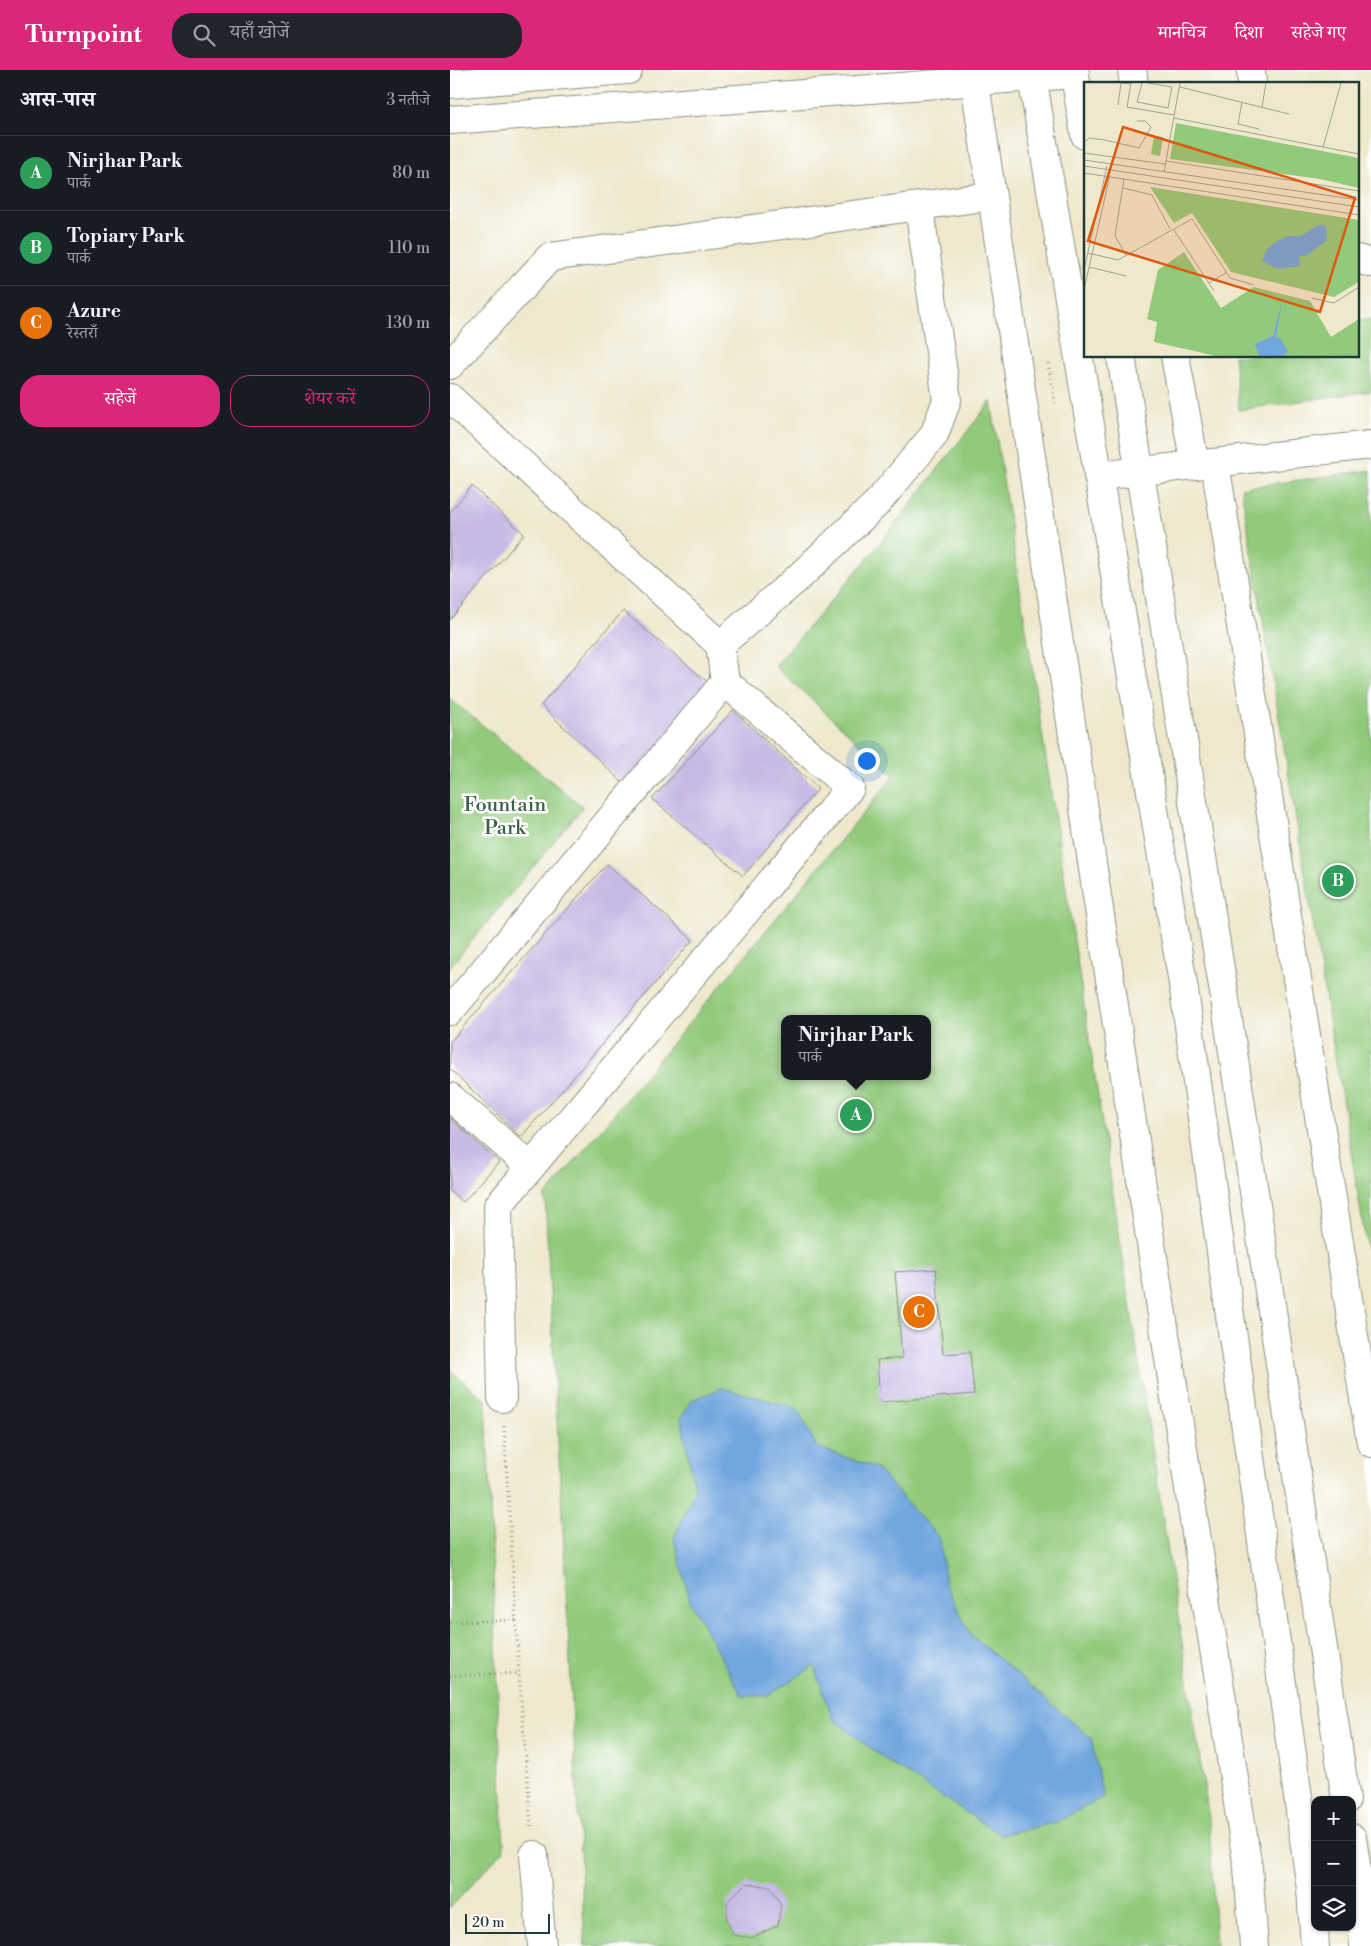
<!DOCTYPE html>
<html lang="hi">
<head>
<meta charset="utf-8">
<style>
	:root { --surface:#171b24; --page:#20242c; --text:#f1f3f6; --muted:#9ea1a6; --line:#363941; --accent:#db2777 }
	body { margin:0; font-family:"Libre Bodoni","Noto Serif Devanagari",serif; background:var(--page); color:var(--text) }
	.controls { position:absolute; right:15px; bottom:15px; display:grid; overflow:hidden; border-radius:10px; box-shadow:0 1px 4px #0004 }
	.controls button { width:45px; height:45px; display:grid; place-items:center; padding:0; border:0; border-bottom:1px solid var(--line); background:var(--surface); color:var(--text); font:25px sans-serif }
	.scale { position:absolute; left:15px; bottom:12px; width:85px; box-sizing:border-box; padding-left:5px; border:2px solid #1f3d34; border-top:0; font-size:14px; line-height:18px; white-space:nowrap; color:#1f3d34; -webkit-text-stroke:4px #fff; paint-order:stroke }
	.you { position:absolute; left:416px; top:690px; width:18px; height:18px; margin:-12px; border:4px solid #fff; border-radius:50%; background:#1a73e8; box-shadow:0 0 0 8px #1a73e833 }
	.badge { display:grid; place-items:center; width:32px; height:32px; border-radius:50%; background:var(--accent); color:#fff; font-size:16px; font-weight:700 }
	.pin { position:absolute; translate:-50% -50%; border:2px solid #fff; box-shadow:0 1px 5px #0006 }
	.popup { position:absolute; left:331px; top:945px; width:150px; height:65px; box-sizing:border-box; display:grid; place-content:center; border-radius:10px; background:var(--surface); filter:drop-shadow(0 1px 4px #0005); font-size:16px; white-space:nowrap; color:var(--muted) }
	.popup b { font-size:19px; color:var(--text) }
	.popup::after { content:''; position:absolute; left:50%; top:100%; margin-left:-10px; border:10px solid transparent; border-top-color:var(--surface) }
	.list { margin:0; padding:0; list-style:none }
	h2 { display:flex; justify-content:space-between; align-items:center; height:65px; margin:0; padding:0 20px; font-size:21px }
	h2 small { font-size:16px; font-weight:400; color:var(--muted) }
	.list li { display:grid; grid-template-columns:32px 1fr auto; gap:15px; align-items:center; box-sizing:border-box; height:75px; padding:0 20px; border-top:1px solid var(--line) }
	.list b { display:block; font-size:19px; white-space:nowrap }
	.list p { margin:0; font-size:16px; white-space:nowrap; color:var(--muted) }
	.list em { font-size:16px; font-style:normal; color:var(--muted) }
	.actions { display:flex; gap:10px; padding:15px 20px }
	.actions a { flex:1; padding:11px 0; border:1px solid var(--accent); border-radius:20px; text-align:center; font-size:18px; color:var(--accent) }
	.actions .main { background:var(--accent); color:#fff }
	.icon { flex:none; width:28px; height:28px; fill:none; stroke:currentColor; stroke-width:2; stroke-linecap:round; stroke-linejoin:round }
	.map { position:relative; flex:none; width:921px; height:1876px; overflow:hidden }
	header { display:flex; align-items:center; gap:30px; box-sizing:border-box; height:70px; padding:0 25px; background:var(--accent); color:#fff }
	header strong { font-size:24px }
	nav { display:flex; gap:28px; margin-inline-start:auto; font-size:18px }
	.search { width:350px; height:45px; background:var(--page); display:flex; align-items:center; gap:12px; box-sizing:border-box; padding:0 18px; border-radius:20px; color:var(--muted); font-size:19px }
	main { display:flex }
	aside { flex:1; background:var(--surface) }
	.map>svg:first-child { display:block }
	.green { fill:#92ca7c; stroke:#588458; fill-rule:evenodd }
	.water { fill:#71a6de; stroke:#487289 }
	.building { fill:#c7bae4 }
	.lines { fill:none; stroke-linecap:round; stroke-linejoin:round }
	.minor-casing { stroke:#879280; stroke-width:30 }
	.path { stroke:#879280; stroke-width:3; stroke-dasharray:1 4; stroke-linecap:butt }
	.minor { stroke:#fff; stroke-width:28 }
	.labels { text-anchor:middle; stroke-width:5; stroke-linejoin:round; paint-order:stroke }
	.park-label { font-size:20px; fill:#3c6046; stroke:#fff }
	.inset-road { fill:none; stroke:#9ca490; stroke-width:1 }
	.view { fill:#de580e; fill-opacity:0.15; stroke:#de580e; stroke-width:2.5 }
	.inset-edge { fill:none; stroke:#1f3d34; stroke-width:2.5 }
</style>
</head>
<body>
<header>
<strong>Turnpoint</strong>
<div class="search"><svg class="icon" aria-label="search" viewBox="0 0 24 24"><circle cx="10" cy="10" r="6"/><path d="M15 15l6 6"/></svg>यहाँ खोजें</div>
<nav><a>मानचित्र</a><a>दिशा</a><a>सहेजे गए</a></nav>
</header>
<main>
<aside>
<h2>आस-पास<small>3 नतीजे</small></h2>
<ul class="list">
<li><span class="badge" style="background:#2e9e5b">A</span><div><b>Nirjhar Park</b><p>पार्क</p></div><em>80 m</em></li>
<li><span class="badge" style="background:#2e9e5b">B</span><div><b>Topiary Park</b><p>पार्क</p></div><em>110 m</em></li>
<li><span class="badge" style="background:#e8710a">C</span><div><b>Azure</b><p>रेस्तराँ</p></div><em>130 m</em></li>
</ul>
<div class="actions"><a class="main">सहेजें</a><a>शेयर करें</a></div>
</aside>
<div class="map">
<svg width="921" height="1876" viewBox="0 0 921 1876">
	<rect width="100%" height="100%" fill="#fff"/>
	<filter id="ink" filterUnits="userSpaceOnUse"><feTurbulence type="fractalNoise" baseFrequency=".02" numOctaves="2"/><feDisplacementMap in="SourceGraphic" scale="10" xChannelSelector="R" yChannelSelector="G"/><feConvolveMatrix kernelMatrix="1 2 1 2 8 2 1 2 1" color-interpolation-filters="sRGB"/></filter>
	<filter id="wash" filterUnits="userSpaceOnUse"><feTurbulence type="fractalNoise" baseFrequency=".0096" numOctaves="4" result="noise"/><feDisplacementMap in="SourceGraphic" scale="20" xChannelSelector="R" yChannelSelector="G"/><feGaussianBlur stdDeviation="1.12" result="paint"/><feColorMatrix in="noise" values="0 0 0 0 0 0 0 0 0 0 0 0 0 0 0 0 0 1.4 0 .05"/><feComposite in="paint" operator="in"/></filter>
	<g filter="url(#wash)">
		<rect width="100%" height="100%" fill="#efe8cd"/>
		<g class="green">
			<path d="M 921,249 L 921,321 L 789,340 L 784,286 L 907,286 L 907,251 Z"/>
			<path d="M 541,331 L 759,1748 L 766,1876 L 135,1876 L 95,1127 L 444,706 L 325,596 L 424,481 ZM 335,949 L 477,949 L 477,1006 L 335,1006 Z"/>
			<path d="M 921,400 L 921,1203 L 791,418 Z"/>
			<path d="M 0,629 L 133,737 L 0,897 Z"/>
			<path d="M 0,1300 L 36,1330 L 54,1780 L 0,1838 Z"/>
		</g>
		<path class="water" d="M 272,1318 L 347,1338 L 367,1377 L 426,1398 L 490,1469 L 495,1514 L 521,1565 L 641,1668 L 653,1727 L 607,1752 L 551,1765 L 436,1690 L 383,1649 L 364,1596 L 317,1626 L 292,1626 L 240,1531 L 224,1469 L 245,1419 L 231,1348 L 242,1330 Z"/>
		<g id="blocks">
			<g class="building">
				<path d="M 22,416 L 74,464 L 0,550 L 0,442 Z"/>
				<path d="M 173,541 L 260,614 L 175,715 L 91,635 Z"/>
				<path d="M 283,640 L 368,719 L 293,806 L 202,729 Z"/>
				<path d="M 157,794 L 243,870 L 71,1067 L 0,999 L 0,972 Z"/>
				<path d="M 0,1048 L 49,1092 L 13,1132 L 0,1121 Z"/>
				<path d="M 486,1199 L 493,1284 L 520,1282 L 524,1324 L 430,1332 L 427,1290 L 452,1288 L 445,1202 Z"/>
				<path d="M 296,1813 L 321,1817 L 331,1835 L 328,1855 L 302,1868 L 283,1865 L 277,1849 L 277,1832 Z"/>
			</g>
		</g>
	</g>
	<g filter="url(#ink)">
		<use href="#blocks" fill-opacity="0" stroke="#879280" stroke-width="1"/>
		<g class="lines">
			<defs>
				<g id="minor">
					<path d="M 523,0 L 649,839 L 798,1798 L 804,1876"/>
					<path d="M 581,0 L 734,920 L 861,1819 L 865,1876"/>
					<path d="M 624,0 L 635,65"/>
					<path d="M 682,0 L 684,14"/>
					<path d="M 801,0 L 802,14"/>
					<path d="M 0,14 L 178,0"/>
					<path d="M 0,50 L 625,4"/>
					<path d="M 907,189 L 921,193"/>
					<path d="M 671,286 L 774,923 L 896,1730"/>
					<path d="M 725,286 L 745,395"/>
					<path d="M 0,295 L 100,187 L 541,126"/>
					<path d="M 0,328 L 270,575 L 275,612 L 400,718 L 48,1136 L 52,1328"/>
					<path d="M 765,393 L 921,1373"/>
					<path d="M 648,406 L 921,375"/>
					<path d="M 270,575 L 349,507 L 428,432 L 484,365 L 497,330 L 469,137"/>
					<path d="M 0,941 L 275,612"/>
					<path d="M 0,1027 L 81,1097"/>
					<path d="M 902,1768 L 910,1821 L 914,1876"/>
					<path d="M 84,1785 L 92,1876"/>
				</g>
			</defs>
			<use href="#minor" class="minor-casing"/>
			<g class="path">
				<path d="M 598,293 L 605,333"/>
				<path d="M 54,1356 L 69,1603 L 81,1758"/>
				<path d="M 0,1552 L 67,1550"/>
				<path d="M 0,1606 L 69,1603"/>
			</g>
			<use href="#minor" class="minor"/>
		</g>
	</g>
	<g class="labels">
		<g class="park-label">
			<text x="55" y="741">Fountain<tspan x="55" dy="23">Park</tspan></text>
		</g>
	</g>
	<g transform="translate(634 12)">
		<rect width="275" height="275" fill="#efe8cd"/>
		<path d="M 92,41 L 275,76 L 275,106 L 236,97 L 86,77 ZM 70,54 L 79,55 L 76,74 L 67,72 ZM 66,105 L 275,138 L 275,200 L 250,215 L 147,190 L 108,131 L 90,141 ZM 100,170 L 137,226 L 170,205 L 226,219 L 247,255 L 275,237 L 275,274 L 132,274 L 70,260 L 73,240 L 63,237 L 74,188 Z" fill="#92ca7c"/>
		<path d="M 234,143 L 242,144 L 243,158 L 222,174 L 215,174 L 216,184 L 194,187 L 178,179 L 183,167 L 193,159 L 204,154 L 217,154 ZM 198,219 L 192,255 L 196,256 L 204,270 L 199,274 L 175,274 L 171,262 L 189,254 Z" fill="#71a6de"/>
		<path class="inset-road" d="M 47,1 L 43,25 L 90,33M 58,1 L 53,20 L 84,26 L 88,5 L 64,1M 96,5 L 205,32M 158,20 L 154,42 L 175,47M 34,23 L 37,1 L 47,2M 178,25 L 182,1M 90,36 L 275,72M 0,61 L 5,56 L 21,58 L 55,66 L 67,45 L 61,39 L 53,39M 239,65 L 257,1M 0,71 L 81,82M 0,78 L 275,118M 82,79 L 275,109M 0,84 L 275,125M 80,90 L 96,1M 0,91 L 275,133M 40,97 L 31,154 L 42,173M 39,106 L 68,113 L 86,147M 90,148 L 130,209M 4,171 L 34,178 L 108,137 L 146,196 L 170,203M 5,185 L 42,194M 0,188 L 23,84M 125,201 L 143,190M 0,208 L 26,93M 228,216 L 250,221 L 275,205"/>
		<path class="view" d="M 39,45 L 271,116 L 236,230 L 4,159 Z"/>
		<rect width="275" height="275" class="inset-edge"/>
	</g>
</svg>
<div class="controls">
<button>+</button>
<button>−</button>
<button><svg class="icon" aria-label="layers" viewBox="0 0 24 24"><path d="M12 4l9 5-9 5-9-5zM3 14l9 5 9-5"/></svg></button>
</div>
<div class="scale">20 m</div>
<div class="you"></div>
<div class="pin badge" style="left:406px;top:1045px;background:#2e9e5b">A</div>
<div class="popup"><b>Nirjhar Park</b>पार्क</div>
<div class="pin badge" style="left:888px;top:811px;background:#2e9e5b">B</div>
<div class="pin badge" style="left:469px;top:1242px;background:#e8710a">C</div>
</div>
</main>
</body>
</html>
